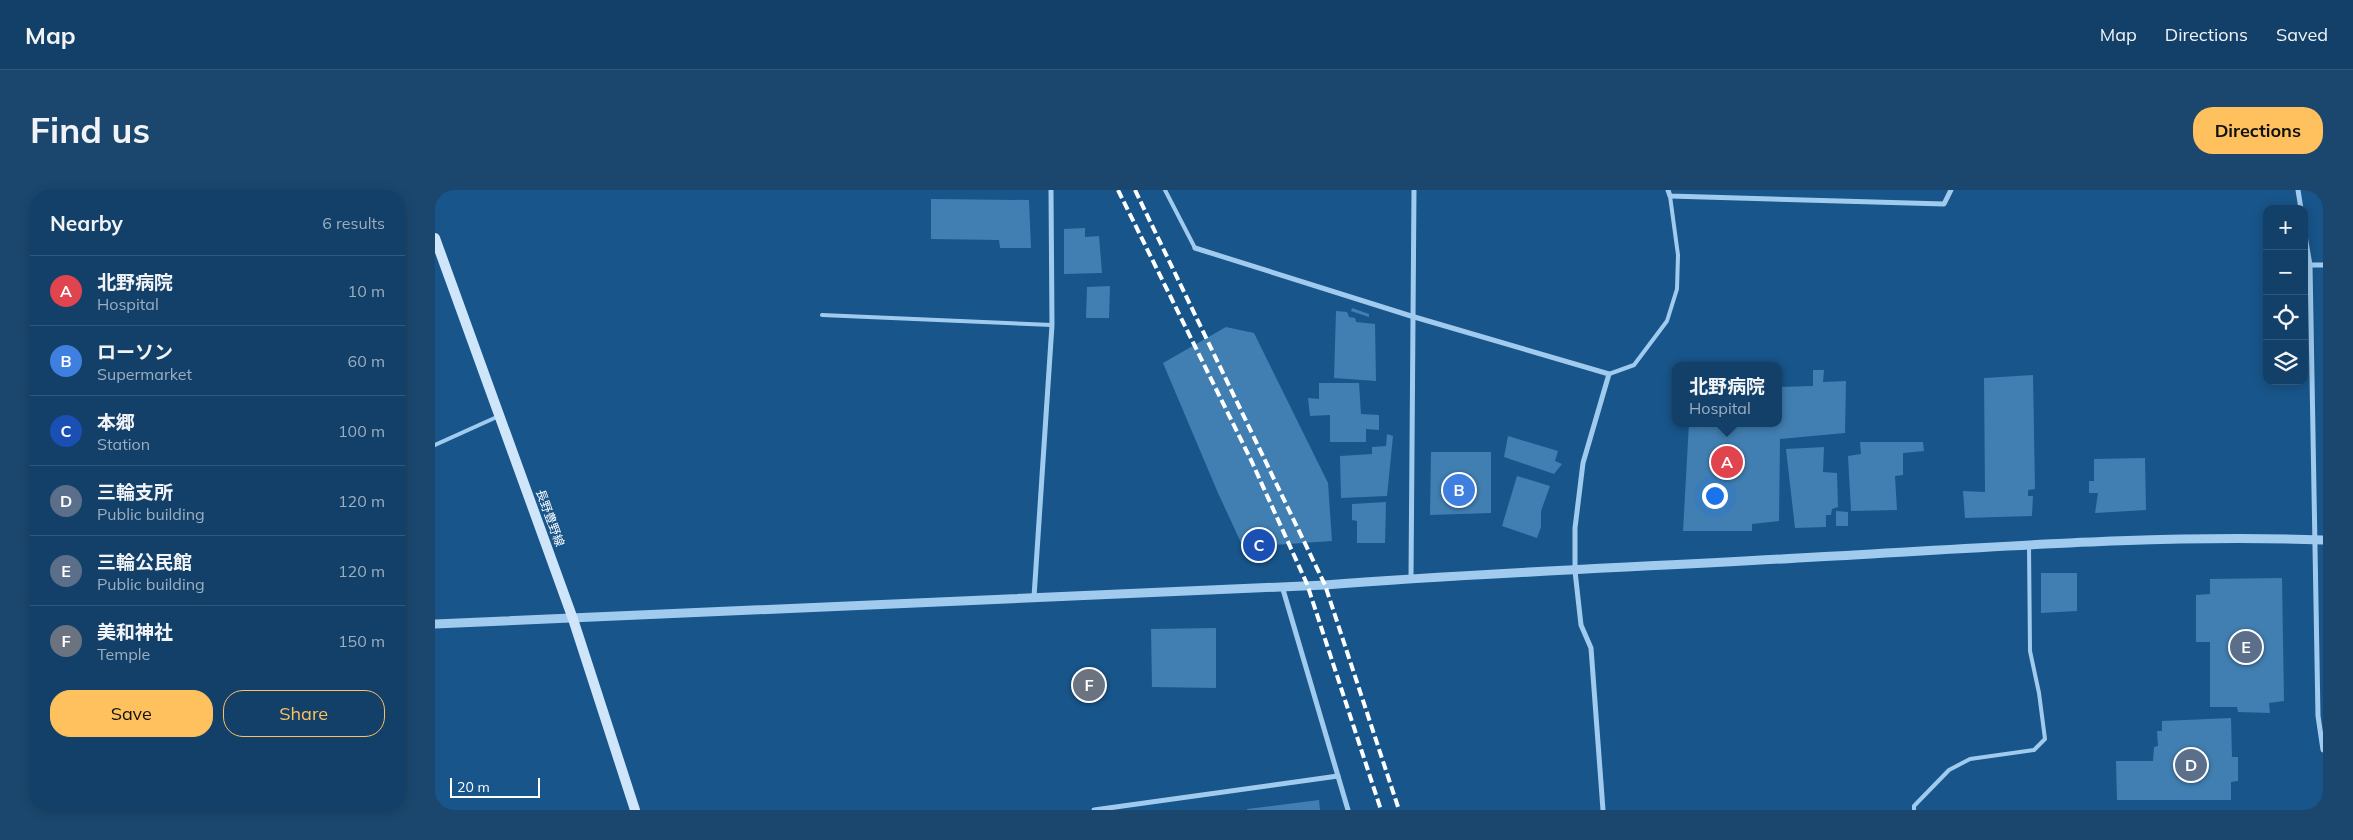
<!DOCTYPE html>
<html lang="en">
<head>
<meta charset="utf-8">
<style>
	:root { --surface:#124068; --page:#1b476e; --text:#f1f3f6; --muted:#9cafc0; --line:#31597c; --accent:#ffc15e }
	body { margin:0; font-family:Mulish,"Noto Sans JP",sans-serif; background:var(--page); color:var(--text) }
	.controls { position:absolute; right:15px; top:15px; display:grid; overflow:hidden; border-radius:10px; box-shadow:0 2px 12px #0003 }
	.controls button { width:45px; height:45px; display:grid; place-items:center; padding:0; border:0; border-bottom:1px solid var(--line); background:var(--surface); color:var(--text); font:25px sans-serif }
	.scale { position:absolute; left:15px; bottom:12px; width:90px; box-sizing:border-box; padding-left:5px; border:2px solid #fff; border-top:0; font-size:14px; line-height:18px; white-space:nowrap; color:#fff; -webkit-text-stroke:4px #18558a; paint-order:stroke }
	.you { position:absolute; left:1279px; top:305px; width:18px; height:18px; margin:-12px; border:4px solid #fff; border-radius:50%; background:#1a73e8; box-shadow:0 0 0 8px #1a73e833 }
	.badge { display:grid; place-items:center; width:32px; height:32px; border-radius:50%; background:var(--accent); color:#fff; font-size:16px; font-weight:700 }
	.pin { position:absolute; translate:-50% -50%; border:2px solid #fff; box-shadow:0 1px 5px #0006 }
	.popup { position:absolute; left:1237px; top:172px; width:110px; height:65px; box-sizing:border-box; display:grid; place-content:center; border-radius:10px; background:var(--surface); filter:drop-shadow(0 1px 4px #0005); font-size:16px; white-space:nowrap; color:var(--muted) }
	.popup b { font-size:19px; color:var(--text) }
	.popup::after { content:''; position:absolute; left:50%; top:100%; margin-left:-10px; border:10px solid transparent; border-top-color:var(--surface) }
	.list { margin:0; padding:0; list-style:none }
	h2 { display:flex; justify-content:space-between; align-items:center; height:65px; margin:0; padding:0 20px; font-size:21px }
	h2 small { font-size:16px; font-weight:400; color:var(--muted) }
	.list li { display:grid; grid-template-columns:32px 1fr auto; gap:15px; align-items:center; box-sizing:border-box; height:70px; padding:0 20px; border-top:1px solid var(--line) }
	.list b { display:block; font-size:19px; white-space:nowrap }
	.list p { margin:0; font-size:16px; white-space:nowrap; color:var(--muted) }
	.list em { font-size:16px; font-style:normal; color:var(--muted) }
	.actions { display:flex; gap:10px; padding:15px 20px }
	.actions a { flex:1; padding:11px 0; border:1px solid var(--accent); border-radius:20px; text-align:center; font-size:18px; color:var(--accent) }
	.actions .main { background:var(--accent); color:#111 }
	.icon { flex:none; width:28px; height:28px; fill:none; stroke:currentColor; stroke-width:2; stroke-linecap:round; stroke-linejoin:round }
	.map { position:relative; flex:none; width:1888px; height:620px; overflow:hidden; border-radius:20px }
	header { display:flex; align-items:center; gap:30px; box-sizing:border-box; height:70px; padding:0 25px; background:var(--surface); border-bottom:1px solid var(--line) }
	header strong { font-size:24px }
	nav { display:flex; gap:28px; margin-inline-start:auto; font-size:18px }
	.intro { display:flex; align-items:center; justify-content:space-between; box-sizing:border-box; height:120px; padding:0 30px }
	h1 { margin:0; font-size:35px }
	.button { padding:12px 22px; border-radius:20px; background:var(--accent); color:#111; font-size:18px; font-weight:700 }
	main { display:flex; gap:30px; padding:0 30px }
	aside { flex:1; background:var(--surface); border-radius:20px; box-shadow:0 2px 12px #0003 }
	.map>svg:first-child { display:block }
	.building { fill:#417fb2 }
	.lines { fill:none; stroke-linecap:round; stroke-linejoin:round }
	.service { stroke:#a1cbee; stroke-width:4 }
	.minor { stroke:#a1cbee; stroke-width:5 }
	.tertiary { stroke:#a1cbee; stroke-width:9 }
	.secondary { stroke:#cee5fa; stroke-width:10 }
	.rail { stroke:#fff; stroke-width:4; stroke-dasharray:9 4; stroke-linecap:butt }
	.labels { text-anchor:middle; stroke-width:4; stroke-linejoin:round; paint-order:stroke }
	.street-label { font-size:12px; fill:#fff; stroke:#18558a }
</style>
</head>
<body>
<header>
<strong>Map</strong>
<nav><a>Map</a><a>Directions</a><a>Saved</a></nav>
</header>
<div class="intro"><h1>Find us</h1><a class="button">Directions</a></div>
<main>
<aside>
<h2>Nearby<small>6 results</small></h2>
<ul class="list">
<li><span class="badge" style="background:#e0444e">A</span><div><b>北野病院</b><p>Hospital</p></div><em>10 m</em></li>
<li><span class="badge" style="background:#3f7fe0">B</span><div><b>ローソン</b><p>Supermarket</p></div><em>60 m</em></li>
<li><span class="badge" style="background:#1a4fb4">C</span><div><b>本郷</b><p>Station</p></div><em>100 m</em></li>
<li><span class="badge" style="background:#5c6f8a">D</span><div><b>三輪支所</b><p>Public building</p></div><em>120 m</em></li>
<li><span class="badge" style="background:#5c6f8a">E</span><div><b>三輪公民館</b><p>Public building</p></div><em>120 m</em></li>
<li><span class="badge" style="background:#6b7280">F</span><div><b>美和神社</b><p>Temple</p></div><em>150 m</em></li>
</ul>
<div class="actions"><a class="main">Save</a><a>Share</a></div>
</aside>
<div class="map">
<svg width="1888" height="620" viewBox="0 0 1888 620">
	<rect width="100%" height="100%" fill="#18558a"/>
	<g class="building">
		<path d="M 496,9 L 594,10 L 596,58 L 565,58 L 564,50 L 496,49 Z"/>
		<path d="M 650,38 L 650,47 L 664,46 L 667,83 L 629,84 L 629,39 Z"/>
		<path d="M 675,96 L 674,128 L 651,128 L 652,97 Z"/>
		<path d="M 917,118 L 934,124 L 934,127 L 916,121 Z"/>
		<path d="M 901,121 L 912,122 L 914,127 L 920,128 L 921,132 L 940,134 L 941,191 L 899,188 Z"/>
		<path d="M 791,137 L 819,143 L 893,293 L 897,351 L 808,357 L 783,303 L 728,173 Z"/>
		<path d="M 1378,180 L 1389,180 L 1388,192 L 1411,191 L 1410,243 L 1345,249 L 1344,331 L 1317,334 L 1317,341 L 1248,341 L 1254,233 L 1343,233 L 1343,197 L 1378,196 Z"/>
		<path d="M 1598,185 L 1600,299 L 1593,300 L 1593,306 L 1598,306 L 1597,326 L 1530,328 L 1528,301 L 1550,302 L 1549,188 Z"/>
		<path d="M 884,193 L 924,193 L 926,224 L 944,225 L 944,240 L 931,239 L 931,252 L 895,252 L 895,225 L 875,226 L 873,208 L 884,209 Z"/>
		<path d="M 952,244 L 958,246 L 952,306 L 906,308 L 905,266 L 937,264 L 937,257 L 951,256 Z"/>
		<path d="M 1073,246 L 1123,261 L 1120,271 L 1127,274 L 1119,284 L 1069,267 Z"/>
		<path d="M 1425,252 L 1488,252 L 1489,261 L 1468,263 L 1468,285 L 1460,286 L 1462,320 L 1416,321 L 1413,266 L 1426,264 Z"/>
		<path d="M 1389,257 L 1388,282 L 1402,283 L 1403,317 L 1397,319 L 1396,325 L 1391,325 L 1391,337 L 1360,338 L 1351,259 Z"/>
		<path d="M 996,262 L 1056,262 L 1056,323 L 995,325 Z"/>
		<path d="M 1710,268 L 1711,320 L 1660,323 L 1663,303 L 1654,303 L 1654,291 L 1659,291 L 1659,269 Z"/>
		<path d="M 1082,286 L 1115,296 L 1106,321 L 1106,337 L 1102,348 L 1067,336 Z"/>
		<path d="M 951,312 L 950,353 L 922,353 L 922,331 L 917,330 L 917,314 Z"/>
		<path d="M 1401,321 L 1413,322 L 1413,336 L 1401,336 Z"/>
		<path d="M 1606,383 L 1642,383 L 1642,421 L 1606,423 Z"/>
		<path d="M 1847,388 L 1849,511 L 1834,513 L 1835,523 L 1803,522 L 1802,517 L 1775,517 L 1775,452 L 1761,452 L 1761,405 L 1775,404 L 1775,389 Z"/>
		<path d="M 781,438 L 781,498 L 717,497 L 716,439 Z"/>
		<path d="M 1796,528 L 1797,567 L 1803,567 L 1803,591 L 1796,592 L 1796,610 L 1682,610 L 1681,571 L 1718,571 L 1719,557 L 1723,556 L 1722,541 L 1727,541 L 1727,531 Z"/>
		<path d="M 884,610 L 885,620 L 812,620 L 812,619 Z"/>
	</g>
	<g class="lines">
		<g class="service">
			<path d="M 730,0 L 760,58"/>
			<path d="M 387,125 L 617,135"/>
			<path d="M 1174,184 L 1199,175 L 1232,131 L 1242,99 L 1243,65 L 1235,6"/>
			<path d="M 0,255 L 64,226"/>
			<path d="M 1479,620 L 1479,616 L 1514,580 L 1535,569 L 1599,560 L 1610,549 L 1604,503 L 1595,461 L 1594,356"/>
		</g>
		<g class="minor">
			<path d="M 1233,0 L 1235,6 L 1509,14 L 1516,0"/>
			<path d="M 1863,0 L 1866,19"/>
			<path d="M 1869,40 L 1875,75 L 1883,526 L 1888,560"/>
			<path d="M 760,58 L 976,126 L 1174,184 L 1148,273 L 1140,338 L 1140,381 L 1146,435 L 1156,458 L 1168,620"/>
			<path d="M 1875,75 L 1888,75"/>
			<path d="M 976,388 L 979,0"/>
			<path d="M 847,396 L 913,620"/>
			<path d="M 599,407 L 617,135 L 616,0"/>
			<path d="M 659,620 L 903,586"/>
		</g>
		<path class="tertiary" d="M 0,434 L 890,395 C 1053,382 1218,377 1381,367 C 1550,358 1719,344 1888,350"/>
		<path class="secondary" d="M 0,48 L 138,429 L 200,620"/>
		<g class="rail">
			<path d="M 683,0 L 816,270 L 872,394 L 946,620"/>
			<path d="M 700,0 L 890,395 L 964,620"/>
		</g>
	</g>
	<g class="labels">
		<g class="street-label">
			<text transform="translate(115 328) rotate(70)" y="4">長野豊野線</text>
		</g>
	</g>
</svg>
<div class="controls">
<button>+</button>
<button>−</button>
<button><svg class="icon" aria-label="locate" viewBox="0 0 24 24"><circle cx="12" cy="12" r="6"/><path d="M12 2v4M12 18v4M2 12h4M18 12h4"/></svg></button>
<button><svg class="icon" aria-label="layers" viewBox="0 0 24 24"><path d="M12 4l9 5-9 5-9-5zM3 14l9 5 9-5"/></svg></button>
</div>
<div class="scale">20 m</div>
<div class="you"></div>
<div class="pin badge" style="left:1292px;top:272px;background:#e0444e">A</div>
<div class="popup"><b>北野病院</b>Hospital</div>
<div class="pin badge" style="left:1024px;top:300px;background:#3f7fe0">B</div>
<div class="pin badge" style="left:824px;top:355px;background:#1a4fb4">C</div>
<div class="pin badge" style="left:1756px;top:575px;background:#5c6f8a">D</div>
<div class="pin badge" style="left:1811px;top:457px;background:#5c6f8a">E</div>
<div class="pin badge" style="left:654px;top:495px;background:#6b7280">F</div>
</div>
</main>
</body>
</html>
